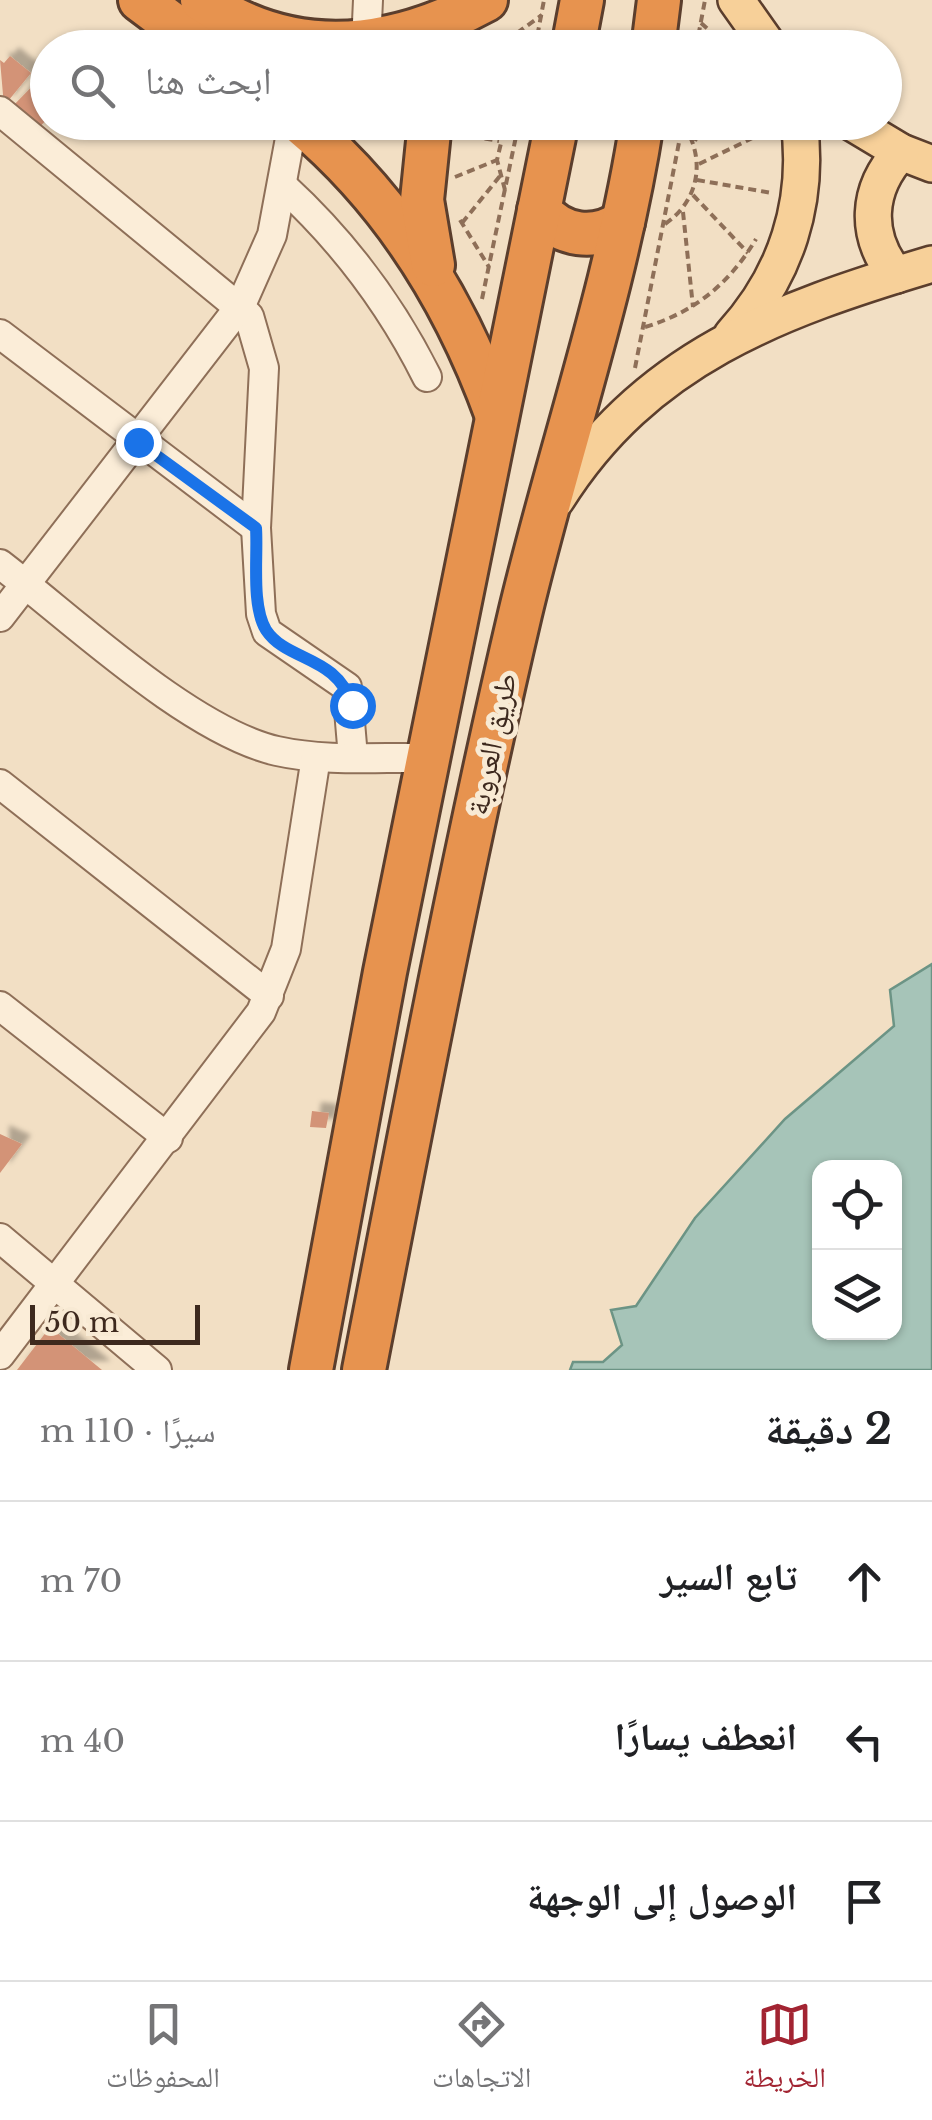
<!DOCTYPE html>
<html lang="ar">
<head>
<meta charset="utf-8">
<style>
	:root { --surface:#fff; --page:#f2f2f2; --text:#202124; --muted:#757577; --line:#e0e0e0; --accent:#a22432 }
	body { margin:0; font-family:"Libre Baskerville","Noto Naskh Arabic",serif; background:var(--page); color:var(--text); direction:rtl }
	.controls { position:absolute; right:30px; bottom:30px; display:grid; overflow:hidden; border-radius:20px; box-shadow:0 2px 8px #0004 }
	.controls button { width:90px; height:90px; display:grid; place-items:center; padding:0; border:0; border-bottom:2px solid var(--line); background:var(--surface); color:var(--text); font:50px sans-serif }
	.scale { position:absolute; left:30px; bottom:25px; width:170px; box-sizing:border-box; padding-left:10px; border:5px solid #3d291e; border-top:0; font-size:28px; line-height:35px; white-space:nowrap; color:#3d291e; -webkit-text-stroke:8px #f8ead4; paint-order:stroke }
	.stop { position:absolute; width:30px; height:30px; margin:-22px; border:8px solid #1a73e8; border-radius:50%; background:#fff }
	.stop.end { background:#1a73e8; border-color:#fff; box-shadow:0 2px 10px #0008 }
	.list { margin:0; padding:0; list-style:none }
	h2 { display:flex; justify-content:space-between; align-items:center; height:130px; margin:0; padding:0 40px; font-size:42px }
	h2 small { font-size:32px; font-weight:400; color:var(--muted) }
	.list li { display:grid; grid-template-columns:65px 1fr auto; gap:30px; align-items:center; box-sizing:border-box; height:160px; padding:0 40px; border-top:2px solid var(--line) }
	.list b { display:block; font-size:38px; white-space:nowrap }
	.list em { font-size:32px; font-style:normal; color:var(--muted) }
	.icon { flex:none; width:55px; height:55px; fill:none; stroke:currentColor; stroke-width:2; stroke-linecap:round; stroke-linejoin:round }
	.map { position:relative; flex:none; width:932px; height:1370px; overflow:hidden; direction:ltr }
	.search { position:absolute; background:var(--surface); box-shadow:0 2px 8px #0004; left:30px; right:30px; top:30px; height:110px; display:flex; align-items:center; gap:25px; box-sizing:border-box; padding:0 35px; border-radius:55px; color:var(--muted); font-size:38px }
	.sheet { height:610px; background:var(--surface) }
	nav { display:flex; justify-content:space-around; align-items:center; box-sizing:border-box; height:140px; border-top:2px solid var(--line); background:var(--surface); font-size:28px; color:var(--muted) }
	nav a { display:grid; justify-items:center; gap:5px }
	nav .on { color:var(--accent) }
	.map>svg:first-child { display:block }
	.water { fill:#a6c4b8; stroke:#6c9485; stroke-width:2.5; fill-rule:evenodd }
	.building { fill:#d39377; filter:url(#shadow) }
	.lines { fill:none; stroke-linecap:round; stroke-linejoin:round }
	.minor-casing { stroke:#8e6f58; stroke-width:32 }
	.major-casing { stroke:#5b3e2d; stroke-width:40 }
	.highway-casing { stroke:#5b3e2d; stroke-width:48 }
	.path { stroke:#8e6f58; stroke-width:4; stroke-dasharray:8 5; stroke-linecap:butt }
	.minor { stroke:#fbedd8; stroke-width:28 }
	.major { stroke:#f7d099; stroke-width:35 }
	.highway { stroke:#e7934f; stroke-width:42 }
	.route { stroke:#1a73e8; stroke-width:12 }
	.labels { text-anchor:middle; stroke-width:10; stroke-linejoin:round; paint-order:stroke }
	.street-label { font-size:30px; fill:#3d291e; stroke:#f8ead4 }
</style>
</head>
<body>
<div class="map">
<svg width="932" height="1370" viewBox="0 0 932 1370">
	<defs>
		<filter id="shadow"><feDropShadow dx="9" dy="-9" stdDeviation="2.5" flood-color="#0004"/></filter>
	</defs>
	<rect width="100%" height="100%" fill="#f2dfc4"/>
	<path class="water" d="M 932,964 L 932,1370 L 570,1370 L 573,1362 L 603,1362 L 622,1345 L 611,1310 L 636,1306 L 695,1218 L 785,1119 L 894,1026 L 890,990 ZM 820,1168 L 894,1168 L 894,1332 L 820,1332 Z"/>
	<g class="building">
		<path d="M 10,56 L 31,73 L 4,106 L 0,60 L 4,63 Z"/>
		<path d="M 48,70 L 48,118 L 35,132 L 10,109 Z"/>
		<path d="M 312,1111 L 329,1113 L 326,1128 L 310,1127 Z"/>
		<path d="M 0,1134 L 22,1144 L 0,1173 Z"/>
		<path d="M 50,1327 L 102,1370 L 17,1370 Z"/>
	</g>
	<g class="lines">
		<defs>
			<g id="minor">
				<path d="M 366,44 L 368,0"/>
				<path d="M 0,111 L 249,316 L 264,368 L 256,528 L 261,614 L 267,632 L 347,687 L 353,757"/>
				<path d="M 283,186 C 344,242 390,303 427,377"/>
				<path d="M 0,334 L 256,528"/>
				<path d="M 0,564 C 73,620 190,731 277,751 C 326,762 379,757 429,758"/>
				<path d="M 0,617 L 241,305 L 272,235 L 293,122"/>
				<path d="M 0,784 L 269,996"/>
				<path d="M 0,1006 L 168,1138"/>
				<path d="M 0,1238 L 157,1370"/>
				<path d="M 0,1355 L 261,1012 L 286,949 L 316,757"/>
			</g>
			<g id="major">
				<path d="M 736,0 L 770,48"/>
				<path d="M 851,122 L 901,152 L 932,164"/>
				<path d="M 896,275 C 864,236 866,189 901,152"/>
				<path d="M 732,335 C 786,276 810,202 799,122"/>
				<path d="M 556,500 C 645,358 778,310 932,264"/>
			</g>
			<g id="highway">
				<path d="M 140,0 L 204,48"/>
				<path d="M 202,0 C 294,63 392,51 486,0"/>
				<path d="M 573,48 L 582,0"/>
				<path d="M 653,48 L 659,0"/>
				<path d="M 300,122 C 394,201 456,302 497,416"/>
				<path d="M 430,122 L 422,200 L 433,265"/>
				<path d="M 539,210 C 562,237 594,241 623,222"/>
				<path d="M 311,1370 L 385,972 L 557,122"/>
				<path d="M 364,1370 C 413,1118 461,865 520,614 C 559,450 616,290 642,122"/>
			</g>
		</defs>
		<use href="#minor" class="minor-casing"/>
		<use href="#major" class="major-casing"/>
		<use href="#highway" class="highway-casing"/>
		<g class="path">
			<path d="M 701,23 L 729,48"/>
			<path d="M 496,48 L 542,15"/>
			<path d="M 535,48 L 544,0"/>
			<path d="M 696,48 L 705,0"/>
			<path d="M 459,134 L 499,141"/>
			<path d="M 695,141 L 704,122"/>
			<path d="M 699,164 L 771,129"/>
			<path d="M 455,177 L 497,160"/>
			<path d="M 697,180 L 772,193"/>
			<path d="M 505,190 L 497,160 L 506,122"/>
			<path d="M 693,195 L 748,253"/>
			<path d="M 683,212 L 693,307"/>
			<path d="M 460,220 L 489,267"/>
			<path d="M 462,223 L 500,176"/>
			<path d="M 665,224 C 700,200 706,158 683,124"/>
			<path d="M 482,299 L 519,122"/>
			<path d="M 645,327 C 695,312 730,283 756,239"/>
			<path d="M 635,368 L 683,122"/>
		</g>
		<use href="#minor" class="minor"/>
		<use href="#major" class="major"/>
		<use href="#highway" class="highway"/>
	</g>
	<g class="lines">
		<path class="route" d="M 138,442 L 256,528 C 258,556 251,605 266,630 C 287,662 337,655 352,705"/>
	</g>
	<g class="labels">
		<g class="street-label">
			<text transform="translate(492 744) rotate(-78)" y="10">طريق العروبة</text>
		</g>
	</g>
</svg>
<div class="controls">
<button><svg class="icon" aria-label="locate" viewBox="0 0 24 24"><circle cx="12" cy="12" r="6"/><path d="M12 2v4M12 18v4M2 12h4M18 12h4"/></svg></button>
<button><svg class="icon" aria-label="layers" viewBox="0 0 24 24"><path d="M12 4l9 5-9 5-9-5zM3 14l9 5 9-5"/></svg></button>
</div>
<div class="scale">50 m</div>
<div class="stop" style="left:352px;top:705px"></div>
<div class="stop end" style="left:138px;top:442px"></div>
<div class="search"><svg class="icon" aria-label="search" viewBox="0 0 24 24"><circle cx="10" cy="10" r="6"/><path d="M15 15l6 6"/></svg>ابحث هنا</div>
</div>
<section class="sheet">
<h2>2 دقيقة<small>سيرًا · 110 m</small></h2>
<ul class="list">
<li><svg class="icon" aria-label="ahead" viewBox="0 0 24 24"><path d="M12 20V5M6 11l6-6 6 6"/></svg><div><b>تابع السير</b></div><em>70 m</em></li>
<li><svg class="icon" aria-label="left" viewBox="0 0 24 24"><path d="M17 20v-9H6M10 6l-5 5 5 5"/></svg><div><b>انعطف يسارًا</b></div><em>40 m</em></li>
<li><svg class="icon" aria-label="arrive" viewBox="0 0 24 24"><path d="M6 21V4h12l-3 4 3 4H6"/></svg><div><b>الوصول إلى الوجهة</b></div></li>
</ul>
</section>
<nav>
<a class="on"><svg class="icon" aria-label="map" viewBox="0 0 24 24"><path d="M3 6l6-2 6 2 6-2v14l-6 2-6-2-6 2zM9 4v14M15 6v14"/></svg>الخريطة</a>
<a><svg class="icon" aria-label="directions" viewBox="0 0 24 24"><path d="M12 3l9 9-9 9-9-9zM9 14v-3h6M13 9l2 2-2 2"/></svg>الاتجاهات</a>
<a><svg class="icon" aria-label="saved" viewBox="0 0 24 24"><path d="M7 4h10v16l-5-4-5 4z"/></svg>المحفوظات</a>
</nav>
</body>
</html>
